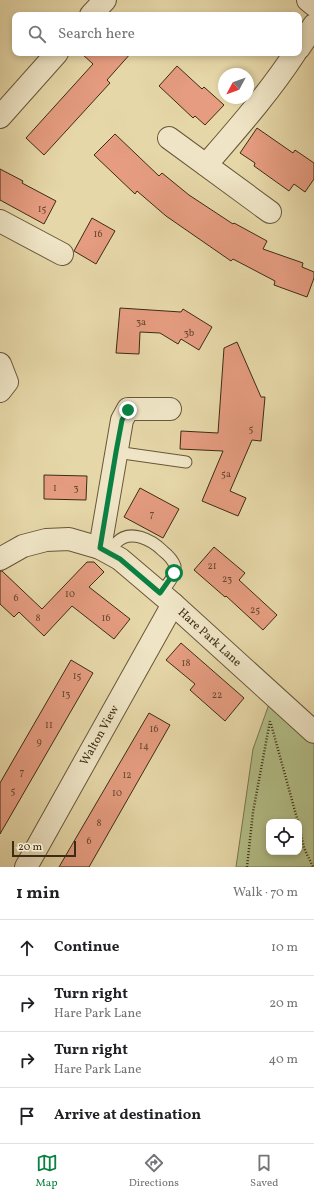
<!DOCTYPE html>
<html lang="en">
<head>
<meta charset="utf-8">
<style>
	:root { --surface:#fff; --page:#f6f6f6; --text:#202124; --muted:#757577; --line:#e0e0e0; --accent:#0b8043 }
	body { margin:0; font-family:Vollkorn,serif; background:var(--page); color:var(--text) }
	.controls { position:absolute; right:12px; bottom:12px; display:grid; overflow:hidden; border-radius:8px; box-shadow:0 2px 6px #0003 }
	.controls button { width:36px; height:36px; display:grid; place-items:center; padding:0; border:0; border-bottom:1px solid var(--line); background:var(--surface); color:var(--text); font:20px sans-serif }
	.compass { position:absolute; left:218px; top:68px; width:36px; height:36px; border-radius:50%; background:var(--surface); box-shadow:0 2px 6px #0003; rotate:229deg }
	.scale { position:absolute; left:12px; bottom:10px; width:64px; box-sizing:border-box; padding-left:4px; border:2px solid #3d2c14; border-top:0; font-size:11px; line-height:14px; white-space:nowrap; color:#3d2c14; -webkit-text-stroke:3px #efe5c6; paint-order:stroke }
	.stop { position:absolute; width:12px; height:12px; margin:-9px; border:3px solid #0b8043; border-radius:50%; background:#fff }
	.stop.end { background:#0b8043; border-color:#fff; box-shadow:0 1px 4px #0008 }
	.list { margin:0; padding:0; list-style:none }
	h2 { display:flex; justify-content:space-between; align-items:center; height:52px; margin:0; padding:0 16px; font-size:17px }
	h2 small { font-size:13px; font-weight:400; color:var(--muted) }
	.list li { display:grid; grid-template-columns:26px 1fr auto; gap:12px; align-items:center; box-sizing:border-box; height:56px; padding:0 16px; border-top:1px solid var(--line) }
	.list b { display:block; font-size:15px; white-space:nowrap }
	.list p { margin:0; font-size:13px; white-space:nowrap; color:var(--muted) }
	.list em { font-size:13px; font-style:normal; color:var(--muted) }
	.icon { flex:none; width:22px; height:22px; fill:none; stroke:currentColor; stroke-width:2; stroke-linecap:round; stroke-linejoin:round }
	.map { position:relative; flex:none; width:314px; height:867px; overflow:hidden }
	.search { position:absolute; background:var(--surface); box-shadow:0 2px 6px #0003; left:12px; right:12px; top:12px; height:44px; display:flex; align-items:center; gap:10px; box-sizing:border-box; padding:0 14px; border-radius:8px; color:var(--muted); font-size:15px }
	.sheet { height:276px; background:var(--surface) }
	nav { display:flex; justify-content:space-around; align-items:center; box-sizing:border-box; height:56px; border-top:1px solid var(--line); background:var(--surface); font-size:11px; color:var(--muted) }
	nav a { display:grid; justify-items:center; gap:2px }
	nav .on { color:var(--accent) }
	.map>svg:first-child { display:block }
	.green { fill:#b3bf89; stroke:#78764e; fill-rule:evenodd }
	.building { fill:#e59c80; stroke:#3d2c14 }
	.lines { fill:none; stroke-linecap:round; stroke-linejoin:round }
	.lane-casing { stroke:#675739; stroke-width:13 }
	.street-casing { stroke:#675739; stroke-width:24 }
	.path { stroke:#3d2c14; stroke-width:2.5; stroke-dasharray:1 2; stroke-linecap:butt }
	.lane { stroke:#efe5c6; stroke-width:11 }
	.street { stroke:#efe5c6; stroke-width:22 }
	.route { stroke:#0b8043; stroke-width:5 }
	.labels { text-anchor:middle; stroke-width:3.5; stroke-linejoin:round; paint-order:stroke }
	.number-label { font-size:10px; fill:#67482f }
	.street-label { font-size:12px; fill:#3d2c14; stroke:#efe5c6 }
</style>
</head>
<body>
<div class="map">
<svg width="314" height="867" viewBox="0 0 314 867">
	<rect width="100%" height="100%" fill="#e6d7a8"/>
	<filter id="stains"><feTurbulence type="fractalNoise" baseFrequency=".005" numOctaves="4"/><feColorMatrix values="0 0 0 0 .2 0 0 0 0 .09 0 0 0 0 .02 0 0 0 .5 -.17"/></filter>
	<radialGradient id="worn" r=".72"><stop offset=".6" stop-color="#630" stop-opacity="0"/><stop offset="1" stop-color="#630" stop-opacity=".3"/></radialGradient>
	<path class="green" d="M 273,693 L 314,732 L 314,867 L 236,867 L 253,749 ZM 269,822 L 299,822 L 299,852 L 269,852 Z"/>
	<g class="building">
		<path d="M 81,53 L 131,53 L 107,80 L 110,83 L 44,155 L 26,138 L 93,64 Z"/>
		<path d="M 177,66 L 202,89 L 204,87 L 224,105 L 205,125 L 195,116 L 193,118 L 159,86 Z"/>
		<path d="M 257,128 L 293,153 L 295,150 L 314,163 L 314,179 L 305,192 L 294,184 L 289,191 L 254,166 L 255,163 L 240,153 Z"/>
		<path d="M 115,134 L 159,176 L 162,173 L 189,195 L 233,224 L 234,223 L 267,241 L 263,249 L 303,263 L 302,267 L 314,272 L 314,278 L 307,297 L 274,285 L 275,281 L 233,259 L 231,261 L 166,216 L 137,191 L 135,194 L 94,155 Z"/>
		<path d="M 0,169 L 23,181 L 22,183 L 56,201 L 44,224 L 0,200 Z"/>
		<path d="M 92,218 L 115,231 L 96,264 L 74,251 Z"/>
		<path d="M 120,308 L 181,312 L 183,309 L 212,327 L 199,350 L 181,339 L 178,344 L 160,333 L 140,332 L 139,354 L 116,353 Z"/>
		<path d="M 237,342 L 261,397 L 265,397 L 261,441 L 252,440 L 230,491 L 246,498 L 238,516 L 202,501 L 223,451 L 180,449 L 181,431 L 218,433 L 224,348 Z"/>
		<path d="M 44,475 L 87,476 L 86,500 L 44,499 Z"/>
		<path d="M 140,488 L 179,509 L 163,538 L 124,517 Z"/>
		<path d="M 214,547 L 245,573 L 239,580 L 277,615 L 263,630 L 226,596 L 225,597 L 194,570 Z"/>
		<path d="M 87,562 L 94,562 L 104,572 L 89,587 L 130,619 L 114,639 L 72,606 L 44,636 L 19,612 L 14,617 L 0,604 L 0,571 L 2,571 L 42,609 Z"/>
		<path d="M 181,643 L 244,698 L 225,721 L 190,690 L 195,684 L 166,660 Z"/>
		<path d="M 71,660 L 93,673 L 0,834 L 0,783 Z"/>
		<path d="M 149,713 L 170,725 L 89,867 L 59,867 Z"/>
	</g>
	<g class="lines">
		<defs>
			<g id="lane">
				<path d="M 116,452 L 186,462"/>
				<path d="M 109,553 C 112,550 114,546 116,543 C 130,528 152,540 163,551 C 168,555 173,560 175,566 C 176,575 166,587 160,593"/>
			</g>
			<g id="street">
				<path d="M 308,0 L 314,5"/>
				<path d="M 91,15 L 105,0"/>
				<path d="M 299,48 L 314,25"/>
				<path d="M 0,117 L 57,53"/>
				<path d="M 169,138 L 270,212"/>
				<path d="M 206,165 C 237,129 269,93 295,53"/>
				<path d="M 0,221 L 62,254"/>
				<path d="M 0,364 L 7,382 L 0,391"/>
				<path d="M 100,548 L 122,420 L 128,409 L 170,409"/>
				<path d="M 0,559 L 23,546 L 46,540 L 69,539 L 100,548 L 120,559 L 173,604 L 314,732"/>
				<path d="M 26,867 L 173,604"/>
			</g>
		</defs>
		<use href="#lane" class="lane-casing"/>
		<use href="#street" class="street-casing"/>
		<g class="path">
			<path d="M 271,724 L 298,822"/>
			<path d="M 299,826 L 304,848 L 313,867"/>
			<path d="M 247,867 L 253,812 L 270,721"/>
		</g>
		<use href="#lane" class="lane"/>
		<use href="#street" class="street"/>
	</g>
	<g class="lines">
		<path class="route" d="M 128,410 L 122,420 L 116,452 L 100,548 L 120,559 L 160,593 L 174,573"/>
	</g>
	<g class="labels">
		<g class="number-label">
			<text x="42" y="212">15</text>
			<text x="98" y="237">16</text>
			<text x="141" y="325">3a</text>
			<text x="189" y="336">3b</text>
			<text x="251" y="432">5</text>
			<text x="226" y="477">5a</text>
			<text x="55" y="491">1</text>
			<text x="76" y="491">3</text>
			<text x="152" y="517">7</text>
			<text x="212" y="569">21</text>
			<text x="227" y="582">23</text>
			<text x="70" y="597">10</text>
			<text x="16" y="601">6</text>
			<text x="255" y="613">25</text>
			<text x="38" y="621">8</text>
			<text x="106" y="621">16</text>
			<text x="186" y="666">18</text>
			<text x="77" y="679">15</text>
			<text x="66" y="697">13</text>
			<text x="217" y="698">22</text>
			<text x="49" y="728">11</text>
			<text x="154" y="732">16</text>
			<text x="39" y="745">9</text>
			<text x="144" y="749">14</text>
			<text x="22" y="775">7</text>
			<text x="127" y="778">12</text>
			<text x="13" y="794">5</text>
			<text x="117" y="796">10</text>
			<text x="99" y="826">8</text>
			<text x="89" y="844">6</text>
		</g>
		<g class="street-label">
			<text transform="translate(210 637) rotate(42)" y="4">Hare Park Lane</text>
			<text transform="translate(99 735) rotate(-61)" y="4">Walton View</text>
		</g>
	</g>
	<rect width="100%" height="100%" filter="url(#stains)"/>
	<rect width="100%" height="100%" fill="url(#worn)"/>
</svg>
<div class="controls">
<button><svg class="icon" aria-label="locate" viewBox="0 0 24 24"><circle cx="12" cy="12" r="6"/><path d="M12 2v4M12 18v4M2 12h4M18 12h4"/></svg></button>
</div>
<svg class="compass" viewBox="-18 -18 36 36"><path d="M0-13l5 13h-10z" fill="#e53935"/><path d="M0 13l5-13h-10z" fill="#757577"/></svg>
<div class="scale">20 m</div>
<div class="stop" style="left:174px;top:573px"></div>
<div class="stop end" style="left:128px;top:410px"></div>
<div class="search"><svg class="icon" aria-label="search" viewBox="0 0 24 24"><circle cx="10" cy="10" r="6"/><path d="M15 15l6 6"/></svg>Search here</div>
</div>
<section class="sheet">
<h2>1 min<small>Walk · 70 m</small></h2>
<ul class="list">
<li><svg class="icon" aria-label="ahead" viewBox="0 0 24 24"><path d="M12 20V5M6 11l6-6 6 6"/></svg><div><b>Continue</b></div><em>10 m</em></li>
<li><svg class="icon" aria-label="right" viewBox="0 0 24 24"><path d="M7 20v-9h11M14 6l5 5-5 5"/></svg><div><b>Turn right</b><p>Hare Park Lane</p></div><em>20 m</em></li>
<li><svg class="icon" aria-label="right" viewBox="0 0 24 24"><path d="M7 20v-9h11M14 6l5 5-5 5"/></svg><div><b>Turn right</b><p>Hare Park Lane</p></div><em>40 m</em></li>
<li><svg class="icon" aria-label="arrive" viewBox="0 0 24 24"><path d="M6 21V4h12l-3 4 3 4H6"/></svg><div><b>Arrive at destination</b></div></li>
</ul>
</section>
<nav>
<a class="on"><svg class="icon" aria-label="map" viewBox="0 0 24 24"><path d="M3 6l6-2 6 2 6-2v14l-6 2-6-2-6 2zM9 4v14M15 6v14"/></svg>Map</a>
<a><svg class="icon" aria-label="directions" viewBox="0 0 24 24"><path d="M12 3l9 9-9 9-9-9zM9 14v-3h6M13 9l2 2-2 2"/></svg>Directions</a>
<a><svg class="icon" aria-label="saved" viewBox="0 0 24 24"><path d="M7 4h10v16l-5-4-5 4z"/></svg>Saved</a>
</nav>
</body>
</html>
